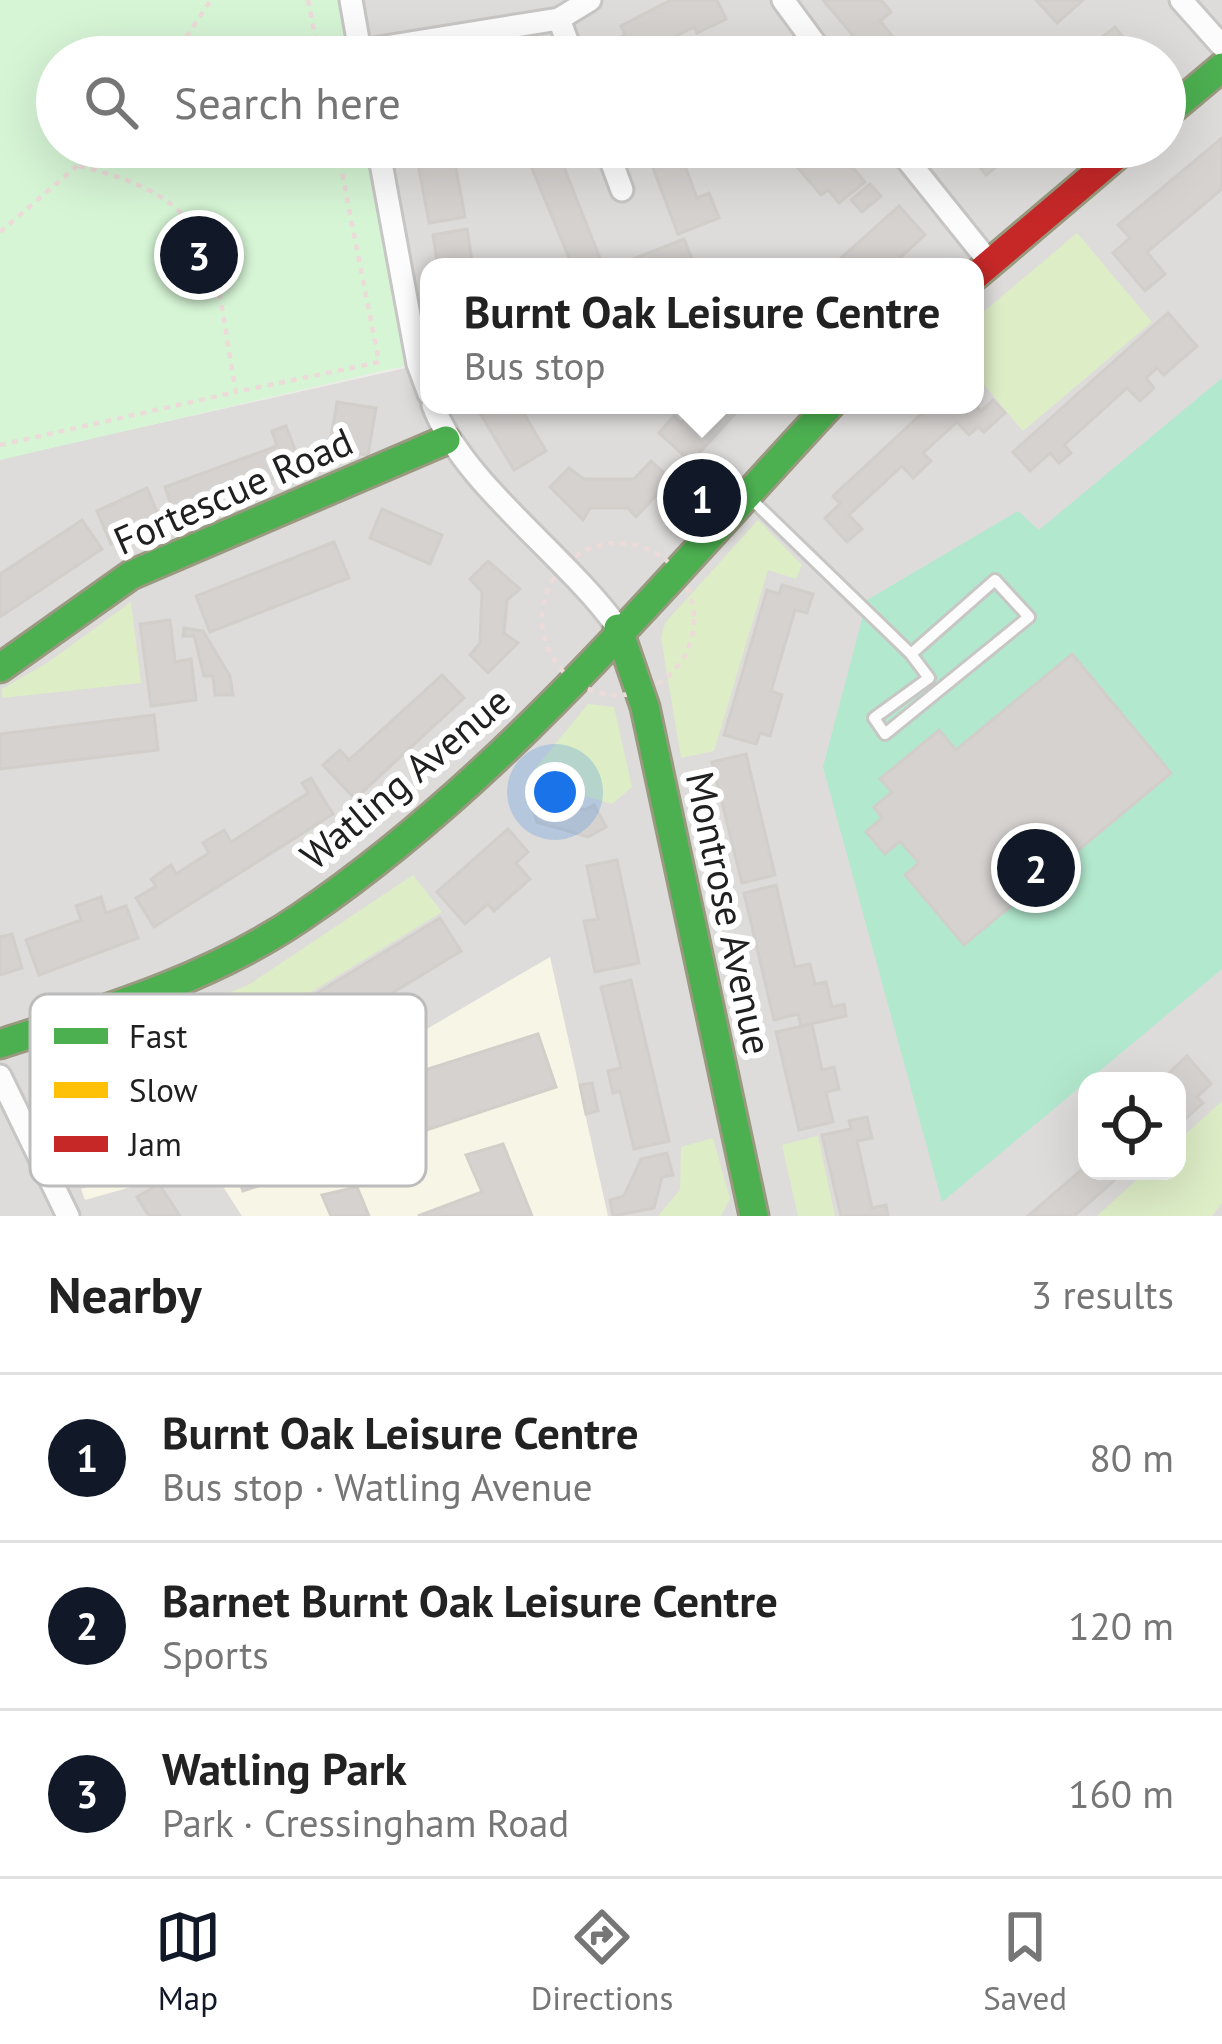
<!DOCTYPE html>
<html lang="en">
<head>
<meta charset="utf-8">
<style>
	:root { --surface:#fff; --page:#f6f6f6; --text:#222; --muted:#767676; --line:#e0e0e0; --accent:#111827 }
	body { margin:0; font-family:"PT Sans",sans-serif; background:var(--page); color:var(--text) }
	.controls { position:absolute; right:36px; bottom:36px; display:grid; overflow:hidden; border-radius:24px; box-shadow:0 12px 48px #0002 }
	.controls button { width:108px; height:108px; display:grid; place-items:center; padding:0; border:0; border-bottom:3px solid var(--line); background:var(--surface); color:var(--text); font:60px sans-serif }
	.you { position:absolute; left:555px; top:792px; width:42px; height:42px; margin:-30px; border:9px solid #fff; border-radius:50%; background:#1a73e8; box-shadow:0 0 0 18px #1a73e833 }
	.badge { display:grid; place-items:center; width:78px; height:78px; border-radius:50%; background:var(--accent); color:#fff; font-size:39px; font-weight:700 }
	.pin { position:absolute; translate:-50% -50%; border:6px solid #fff; box-shadow:0 3px 12px #0006 }
	.popup { position:absolute; left:420px; top:258px; width:564px; height:156px; box-sizing:border-box; display:grid; place-content:center; border-radius:24px; background:var(--surface); filter:drop-shadow(0 3px 9px #0005); font-size:39px; white-space:nowrap; color:var(--muted) }
	.popup b { font-size:45px; color:var(--text) }
	.popup::after { content:''; position:absolute; left:50%; top:100%; margin-left:-24px; border:24px solid transparent; border-top-color:var(--surface) }
	.list { margin:0; padding:0; list-style:none }
	h2 { display:flex; justify-content:space-between; align-items:center; height:156px; margin:0; padding:0 48px; font-size:51px }
	h2 small { font-size:39px; font-weight:400; color:var(--muted) }
	.list li { display:grid; grid-template-columns:78px 1fr auto; gap:36px; align-items:center; box-sizing:border-box; height:168px; padding:0 48px; border-top:3px solid var(--line) }
	.list b { display:block; font-size:45px; white-space:nowrap }
	.list p { margin:0; font-size:39px; white-space:nowrap; color:var(--muted) }
	.list em { font-size:39px; font-style:normal; color:var(--muted) }
	.icon { flex:none; width:66px; height:66px; fill:none; stroke:currentColor; stroke-width:2; stroke-linecap:round; stroke-linejoin:round }
	.map { position:relative; flex:none; width:1222px; height:1216px; overflow:hidden }
	.search { position:absolute; background:var(--surface); box-shadow:0 12px 48px #0002; left:36px; right:36px; top:36px; height:132px; display:flex; align-items:center; gap:30px; box-sizing:border-box; padding:0 42px; border-radius:66px; color:var(--muted); font-size:45px }
	.sheet { height:660px; background:var(--surface) }
	nav { display:flex; justify-content:space-around; align-items:center; box-sizing:border-box; height:168px; border-top:3px solid var(--line); background:var(--surface); font-size:33px; color:var(--muted) }
	nav a { display:grid; justify-items:center; gap:6px }
	nav .on { color:var(--accent) }
	.map>svg:first-child { display:block }
	.residential { fill:#dddcda; fill-rule:evenodd }
	.education { fill:#f7f5e5 }
	.grass { fill:#ddedc6 }
	.park { fill:#d6f5d5 }
	.pitch { fill:#b2e8ce }
	.building { fill:#d5d2d0; stroke:#d2ceca; stroke-width:3 }
	.lines { fill:none; stroke-linecap:round; stroke-linejoin:round }
	.lane-casing { stroke:#c7c6c5; stroke-width:16 }
	.street-casing { stroke:#c7c6c5; stroke-width:27 }
	.fast-casing { stroke:#99997f; stroke-width:33 }
	.jam-casing { stroke:#99997f; stroke-width:33 }
	.path { stroke:#ecdbd9; stroke-width:4.5; stroke-dasharray:6 6; stroke-linecap:butt }
	.lane { stroke:#fcfcfc; stroke-width:10 }
	.street { stroke:#fcfcfc; stroke-width:21 }
	.fast { stroke:#4caf50; stroke-width:27 }
	.jam { stroke:#c62828; stroke-width:27 }
	.labels { text-anchor:middle; stroke-width:12; stroke-linejoin:round; paint-order:stroke }
	.street-label { font-size:39px; fill:#202020; stroke:#fff }
	.key { fill:#fff; stroke:#bcbcbc; stroke-width:3 }
	.key-label { font-size:33px; fill:#202020 }
</style>
</head>
<body>
<div class="map">
<svg width="1222" height="1216" viewBox="0 0 1222 1216">
	<rect width="100%" height="100%" fill="#eeece9"/>
	<path class="residential" d="M 351,0 L 1222,0 L 1222,1216 L 0,1216 L 0,459 L 419,365 L 378,147 L 1126,147 L 975,267 L 429,267 L 429,405 L 975,405 L 975,279 L 1129,147 L 1165,147 L 1165,57 L 361,57 ZM 1087,1081 L 1177,1081 L 1177,1171 L 1087,1171 Z"/>
	<path class="education" d="M 550,957 L 608,1216 L 242,1216 L 209,1165 L 85,1200 L 81,1189 L 235,1141 Z"/>
	<g class="grass">
		<path d="M 1077,233 L 1152,322 L 1023,431 L 975,374 L 975,319 Z"/>
		<path d="M 758,520 L 802,565 L 796,579 L 768,570 L 714,751 L 681,758 L 661,638 L 665,623 Z"/>
		<path d="M 131,602 L 141,683 L 2,698 L 2,689 L 47,663 Z"/>
		<path d="M 588,704 L 614,707 L 632,787 L 612,804 L 541,783 L 534,770 Z"/>
		<path d="M 413,875 L 442,912 L 195,1063 L 176,1015 L 250,984 Z"/>
		<path d="M 1222,1101 L 1222,1203 L 1212,1216 L 1097,1216 L 1146,1171 L 1177,1171 L 1177,1142 Z"/>
		<path d="M 818,1136 L 835,1216 L 798,1216 L 782,1145 Z"/>
		<path d="M 713,1138 L 730,1199 L 721,1216 L 658,1216 L 680,1190 L 681,1147 Z"/>
	</g>
	<path class="park" d="M 0,0 L 352,0 L 363,57 L 57,57 L 57,147 L 378,147 L 417,363 L 0,460 Z"/>
	<path class="pitch" d="M 1222,378 L 1222,969 L 942,1202 L 823,767 L 867,600 L 1018,511 L 1039,530 Z"/>
	<g class="building">
		<path d="M 671,0 L 717,0 L 726,19 L 697,33 L 694,27 L 634,57 L 620,57 L 612,42 L 625,35 L 621,26 Z"/>
		<path d="M 823,0 L 881,0 L 891,12 L 880,21 L 910,57 L 871,57 Z"/>
		<path d="M 1036,0 L 1083,0 L 1057,23 Z"/>
		<path d="M 1115,27 L 1139,57 L 1076,57 Z"/>
		<path d="M 1222,138 L 1222,189 L 1147,252 L 1165,274 L 1145,291 L 1113,253 L 1130,238 L 1118,225 Z"/>
		<path d="M 415,147 L 452,147 L 465,217 L 429,223 Z"/>
		<path d="M 523,147 L 556,147 L 603,266 L 573,267 Z"/>
		<path d="M 645,147 L 678,147 L 697,198 L 709,193 L 719,218 L 678,234 Z"/>
		<path d="M 780,147 L 835,147 L 865,182 L 839,203 L 828,190 L 821,195 Z"/>
		<path d="M 964,147 L 1022,147 L 986,175 Z"/>
		<path d="M 870,184 L 881,196 L 862,212 L 851,200 Z"/>
		<path d="M 899,206 L 925,235 L 890,267 L 831,267 Z"/>
		<path d="M 467,229 L 473,267 L 438,267 L 433,235 Z"/>
		<path d="M 684,239 L 695,267 L 613,267 Z"/>
		<path d="M 1168,313 L 1197,346 L 1164,375 L 1157,368 L 1146,378 L 1154,388 L 1140,401 L 1127,388 L 1064,445 L 1071,453 L 1059,463 L 1050,453 L 1030,471 L 1013,452 Z"/>
		<path d="M 993,400 L 1005,413 L 984,432 L 978,427 L 969,435 L 957,422 L 923,453 L 931,461 L 913,478 L 902,466 L 849,515 L 862,529 L 847,542 L 825,518 L 840,504 L 833,496 L 931,405 L 975,405 L 981,411 Z"/>
		<path d="M 337,402 L 376,408 L 368,455 L 329,449 Z"/>
		<path d="M 475,405 L 519,405 L 546,451 L 514,470 Z"/>
		<path d="M 698,405 L 743,405 L 691,462 L 659,433 L 674,416 L 681,423 Z"/>
		<path d="M 286,426 L 302,468 L 174,514 L 165,487 L 277,446 L 272,431 Z"/>
		<path d="M 651,461 L 671,479 L 636,517 L 628,508 L 590,508 L 583,520 L 550,487 L 569,468 L 584,479 L 634,479 Z"/>
		<path d="M 147,488 L 161,522 L 111,544 L 97,511 Z"/>
		<path d="M 382,509 L 442,535 L 430,564 L 370,538 Z"/>
		<path d="M 82,520 L 102,549 L 0,617 L 0,574 Z"/>
		<path d="M 334,542 L 349,578 L 210,632 L 196,596 Z"/>
		<path d="M 488,561 L 520,589 L 507,600 L 504,633 L 518,643 L 488,673 L 470,655 L 480,643 L 482,592 L 470,579 Z"/>
		<path d="M 782,585 L 813,594 L 807,613 L 795,610 L 771,691 L 782,695 L 770,736 L 760,733 L 756,744 L 724,735 L 767,590 L 779,594 Z"/>
		<path d="M 170,620 L 175,662 L 191,659 L 196,700 L 151,706 L 140,624 Z"/>
		<path d="M 184,628 L 203,631 L 230,676 L 233,695 L 215,695 L 213,676 L 204,676 L 194,636 L 183,636 Z"/>
		<path d="M 1072,654 L 1171,773 L 964,945 L 905,875 L 919,863 L 900,841 L 885,854 L 866,832 L 882,818 L 874,807 L 892,792 L 880,779 L 939,730 L 956,750 Z"/>
		<path d="M 442,675 L 464,698 L 355,799 L 323,765 L 340,750 L 349,760 Z"/>
		<path d="M 154,715 L 158,750 L 0,769 L 0,734 Z"/>
		<path d="M 746,754 L 775,875 L 742,883 L 712,762 Z"/>
		<path d="M 311,778 L 333,814 L 154,927 L 136,898 L 156,886 L 151,879 L 171,865 L 176,874 L 209,853 L 203,843 L 224,830 L 231,842 L 308,793 L 302,783 Z"/>
		<path d="M 553,792 L 559,803 L 585,810 L 594,805 L 606,827 L 588,837 L 537,822 L 531,805 Z"/>
		<path d="M 508,829 L 528,852 L 516,863 L 530,879 L 494,911 L 488,904 L 465,924 L 437,892 Z"/>
		<path d="M 617,860 L 639,963 L 595,972 L 584,921 L 598,919 L 587,866 Z"/>
		<path d="M 776,885 L 795,967 L 810,964 L 815,984 L 826,982 L 832,1007 L 844,1004 L 846,1016 L 801,1026 L 798,1014 L 774,1020 L 744,893 Z"/>
		<path d="M 101,897 L 106,913 L 126,906 L 138,938 L 39,975 L 26,940 L 81,920 L 76,906 Z"/>
		<path d="M 440,918 L 461,951 L 217,1100 L 196,1067 Z"/>
		<path d="M 12,934 L 22,968 L 0,975 L 0,937 Z"/>
		<path d="M 631,980 L 669,1141 L 634,1149 L 620,1091 L 613,1093 L 608,1071 L 621,1068 L 601,987 Z"/>
		<path d="M 812,1024 L 822,1070 L 834,1067 L 839,1089 L 826,1092 L 833,1122 L 799,1130 L 776,1032 Z"/>
		<path d="M 538,1034 L 556,1087 L 243,1191 L 229,1156 L 352,1115 L 344,1096 Z"/>
		<path d="M 178,1050 L 190,1085 L 91,1119 L 79,1084 Z"/>
		<path d="M 1187,1056 L 1211,1084 L 1197,1097 L 1203,1103 L 1177,1126 L 1177,1081 L 1166,1076 Z"/>
		<path d="M 592,1083 L 598,1111 L 586,1114 L 580,1085 Z"/>
		<path d="M 867,1117 L 872,1138 L 857,1141 L 872,1208 L 886,1205 L 888,1216 L 841,1216 L 822,1135 L 851,1129 L 849,1121 Z"/>
		<path d="M 503,1144 L 532,1216 L 418,1216 L 482,1192 L 466,1155 Z"/>
		<path d="M 667,1153 L 673,1175 L 662,1177 L 654,1208 L 613,1216 L 610,1200 L 624,1196 L 641,1159 Z"/>
		<path d="M 1087,1165 L 1087,1171 L 1125,1171 L 1074,1216 L 1028,1216 Z"/>
		<path d="M 159,1184 L 180,1216 L 149,1216 L 137,1197 Z"/>
		<path d="M 357,1187 L 369,1216 L 331,1216 L 322,1195 Z"/>
	</g>
	<g class="lines">
		<defs>
			<path id="lane" d="M 751,499 L 911,654 L 995,580 L 1029,617 L 885,734 L 874,718 L 929,678 L 911,654"/>
			<g id="street">
				<path d="M 351,0 L 361,57"/>
				<path d="M 783,0 L 825,57"/>
				<path d="M 1181,0 L 1222,46"/>
				<path d="M 559,19 L 573,57"/>
				<path d="M 360,51 L 559,19 L 590,0"/>
				<path d="M 378,147 L 418,364 L 429,394"/>
				<path d="M 606,147 L 622,190"/>
				<path d="M 897,147 L 990,263"/>
				<path d="M 433,405 C 462,483 567,556 618,628"/>
				<path d="M 0,1076 L 68,1216"/>
			</g>
			<g id="fast">
				<path d="M 1165,115 L 1222,67"/>
				<path d="M 618,628 L 645,707 L 754,1216"/>
				<path d="M 0,668 L 131,575 L 446,440"/>
				<path d="M 0,1044 C 102,1011 212,978 301,917 C 505,778 663,584 830,405"/>
			</g>
			<path id="jam" d="M 975,276 L 1127,147"/>
		</defs>
		<use href="#lane" class="lane-casing"/>
		<use href="#street" class="street-casing"/>
		<use href="#fast" class="fast-casing"/>
		<use href="#jam" class="jam-casing"/>
		<g class="path">
			<path d="M 308,0 L 319,57"/>
			<path d="M 173,57 L 211,0"/>
			<path d="M 79,166 C 225,200 212,264 236,392 L 379,362 L 337,147"/>
			<path d="M 0,232 L 99,147"/>
			<path d="M 0,445 L 236,392"/>
			<circle cx="618" cy="619" r="76"/>
		</g>
		<use href="#lane" class="lane"/>
		<use href="#street" class="street"/>
		<use href="#fast" class="fast"/>
		<use href="#jam" class="jam"/>
	</g>
	<g class="labels">
		<g class="street-label">
			<text transform="translate(233 491) rotate(-24)" y="14">Fortescue Road</text>
			<text transform="translate(405 778) rotate(-40)" y="14">Watling Avenue</text>
			<text transform="translate(729 913) rotate(78)" y="14">Montrose Avenue</text>
		</g>
	</g>
	<rect x="30" y="994" width="396" height="192" rx="18" class="key"/>
	<rect x="54" y="1028" width="54" height="16" fill="#4caf50"/>
	<rect x="54" y="1082" width="54" height="16" fill="#ffc107"/>
	<rect x="54" y="1136" width="54" height="16" fill="#c62828"/>
	<g class="key-label">
		<text x="129" y="1048">Fast</text>
		<text x="129" y="1102">Slow</text>
		<text x="129" y="1156">Jam</text>
	</g>
</svg>
<div class="controls">
<button><svg class="icon" aria-label="locate" viewBox="0 0 24 24"><circle cx="12" cy="12" r="6"/><path d="M12 2v4M12 18v4M2 12h4M18 12h4"/></svg></button>
</div>
<div class="you"></div>
<div class="pin badge" style="left:702px;top:498px">1</div>
<div class="popup"><b>Burnt Oak Leisure Centre</b>Bus stop</div>
<div class="pin badge" style="left:1036px;top:868px">2</div>
<div class="pin badge" style="left:199px;top:255px">3</div>
<div class="search"><svg class="icon" aria-label="search" viewBox="0 0 24 24"><circle cx="10" cy="10" r="6"/><path d="M15 15l6 6"/></svg>Search here</div>
</div>
<section class="sheet">
<h2>Nearby<small>3 results</small></h2>
<ul class="list">
<li><span class="badge">1</span><div><b>Burnt Oak Leisure Centre</b><p>Bus stop · Watling Avenue</p></div><em>80 m</em></li>
<li><span class="badge">2</span><div><b>Barnet Burnt Oak Leisure Centre</b><p>Sports</p></div><em>120 m</em></li>
<li><span class="badge">3</span><div><b>Watling Park</b><p>Park · Cressingham Road</p></div><em>160 m</em></li>
</ul>
</section>
<nav>
<a class="on"><svg class="icon" aria-label="map" viewBox="0 0 24 24"><path d="M3 6l6-2 6 2 6-2v14l-6 2-6-2-6 2zM9 4v14M15 6v14"/></svg>Map</a>
<a><svg class="icon" aria-label="directions" viewBox="0 0 24 24"><path d="M12 3l9 9-9 9-9-9zM9 14v-3h6M13 9l2 2-2 2"/></svg>Directions</a>
<a><svg class="icon" aria-label="saved" viewBox="0 0 24 24"><path d="M7 4h10v16l-5-4-5 4z"/></svg>Saved</a>
</nav>
</body>
</html>
